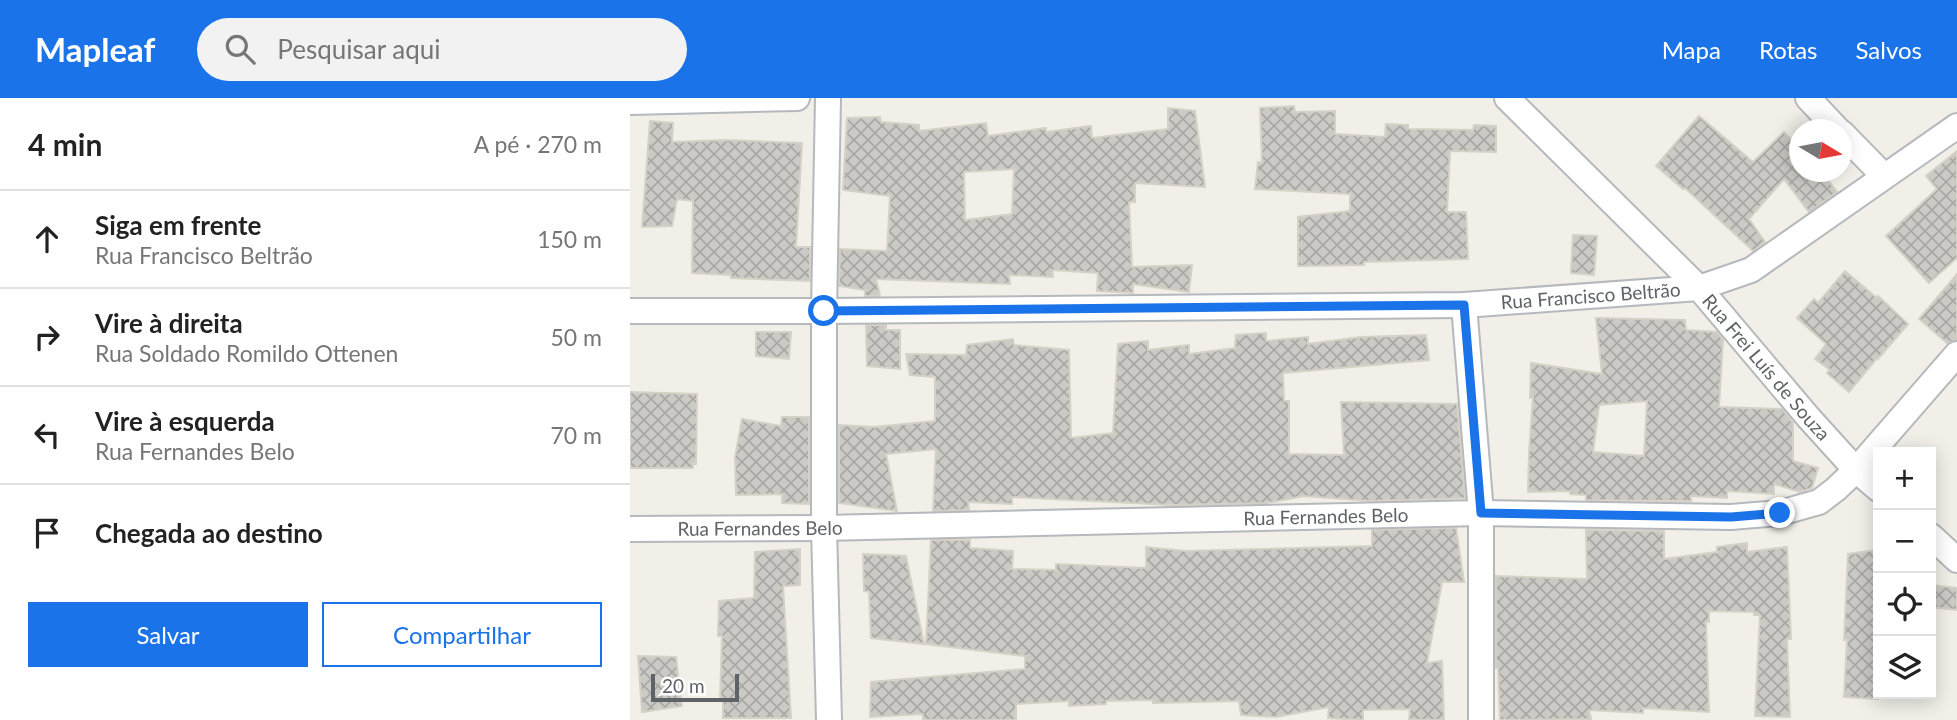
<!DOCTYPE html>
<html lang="pt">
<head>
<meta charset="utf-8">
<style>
	:root { --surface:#fff; --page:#f2f2f2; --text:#222; --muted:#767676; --line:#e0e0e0; --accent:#1a73e8 }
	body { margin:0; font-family:Lato,sans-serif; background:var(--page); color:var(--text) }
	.controls { position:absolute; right:21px; bottom:21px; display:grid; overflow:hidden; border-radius:0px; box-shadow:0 4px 18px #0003 }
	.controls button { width:63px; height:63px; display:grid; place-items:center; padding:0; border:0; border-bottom:2px solid var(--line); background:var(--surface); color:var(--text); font:35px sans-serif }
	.compass { position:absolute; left:1159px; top:21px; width:63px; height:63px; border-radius:50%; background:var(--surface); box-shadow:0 4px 18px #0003; rotate:100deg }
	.scale { position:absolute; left:21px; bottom:18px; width:88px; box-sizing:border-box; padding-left:7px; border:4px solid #5f6368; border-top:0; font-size:19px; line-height:24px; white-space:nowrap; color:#5f6368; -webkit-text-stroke:5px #fff; paint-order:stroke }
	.stop { position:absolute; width:21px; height:21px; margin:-16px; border:5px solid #1a73e8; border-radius:50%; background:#fff }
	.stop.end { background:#1a73e8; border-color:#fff; box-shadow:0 2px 7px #0008 }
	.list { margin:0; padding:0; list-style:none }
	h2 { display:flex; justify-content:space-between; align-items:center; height:91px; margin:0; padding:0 28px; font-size:30px }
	h2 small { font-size:23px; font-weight:400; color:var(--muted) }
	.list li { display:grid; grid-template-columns:46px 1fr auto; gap:21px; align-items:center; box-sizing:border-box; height:98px; padding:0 28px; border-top:2px solid var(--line) }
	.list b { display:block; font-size:26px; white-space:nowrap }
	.list p { margin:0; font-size:23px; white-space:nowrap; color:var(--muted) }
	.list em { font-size:23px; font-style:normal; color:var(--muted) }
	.actions { display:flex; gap:14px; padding:21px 28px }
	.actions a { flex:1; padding:16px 0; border:2px solid var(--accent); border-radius:0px; text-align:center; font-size:24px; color:var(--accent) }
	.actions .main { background:var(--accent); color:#fff }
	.icon { flex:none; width:38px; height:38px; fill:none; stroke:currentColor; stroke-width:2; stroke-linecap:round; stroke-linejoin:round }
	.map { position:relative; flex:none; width:1327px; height:622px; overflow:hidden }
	header { display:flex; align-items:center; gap:42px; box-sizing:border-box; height:98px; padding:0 35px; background:var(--accent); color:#fff }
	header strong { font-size:33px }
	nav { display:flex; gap:38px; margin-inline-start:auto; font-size:24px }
	.search { width:490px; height:63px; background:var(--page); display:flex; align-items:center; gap:18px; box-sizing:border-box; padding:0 24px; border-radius:38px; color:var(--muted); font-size:26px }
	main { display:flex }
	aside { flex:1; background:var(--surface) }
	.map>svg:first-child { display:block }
	.building { fill:url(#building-cross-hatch); stroke:#d5d1c6; stroke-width:2; fill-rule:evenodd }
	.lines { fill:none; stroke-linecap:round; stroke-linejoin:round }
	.street-casing { stroke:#b5b8bc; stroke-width:28 }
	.street { stroke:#fff; stroke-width:24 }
	.route { stroke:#1a73e8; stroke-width:9 }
	.labels { text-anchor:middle; stroke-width:7; stroke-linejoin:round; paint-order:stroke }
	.street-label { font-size:19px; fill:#5f6368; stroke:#fff }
</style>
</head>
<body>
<header>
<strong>Mapleaf</strong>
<div class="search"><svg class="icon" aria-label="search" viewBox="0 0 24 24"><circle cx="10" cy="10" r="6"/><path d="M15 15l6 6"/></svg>Pesquisar aqui</div>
<nav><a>Mapa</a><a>Rotas</a><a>Salvos</a></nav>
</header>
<main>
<aside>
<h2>4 min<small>A pé · 270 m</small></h2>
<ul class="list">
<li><svg class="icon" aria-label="ahead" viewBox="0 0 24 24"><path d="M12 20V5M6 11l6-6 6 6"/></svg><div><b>Siga em frente</b><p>Rua Francisco Beltrão</p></div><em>150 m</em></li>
<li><svg class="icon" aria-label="right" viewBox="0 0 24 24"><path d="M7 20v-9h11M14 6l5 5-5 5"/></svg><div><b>Vire à direita</b><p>Rua Soldado Romildo Ottenen</p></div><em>50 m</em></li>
<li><svg class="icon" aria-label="left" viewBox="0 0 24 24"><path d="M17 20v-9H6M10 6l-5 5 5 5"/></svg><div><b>Vire à esquerda</b><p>Rua Fernandes Belo</p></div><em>70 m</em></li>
<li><svg class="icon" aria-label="arrive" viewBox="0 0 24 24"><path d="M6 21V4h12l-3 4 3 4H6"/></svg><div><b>Chegada ao destino</b></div></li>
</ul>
<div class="actions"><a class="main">Salvar</a><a>Compartilhar</a></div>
</aside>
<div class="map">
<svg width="1327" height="622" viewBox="0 0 1327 622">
	<defs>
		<pattern id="building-cross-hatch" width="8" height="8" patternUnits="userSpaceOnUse" patternTransform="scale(1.75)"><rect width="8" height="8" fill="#cccac5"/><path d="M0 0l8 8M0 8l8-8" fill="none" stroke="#a9a8a4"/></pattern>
	</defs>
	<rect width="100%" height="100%" fill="#f1efe8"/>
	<g class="building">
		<path d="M 664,8 L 665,14 L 705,13 L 705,36 L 755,39 L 756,26 L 778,27 L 778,31 L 843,32 L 844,27 L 866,28 L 866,54 L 820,53 L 817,114 L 836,114 L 838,161 L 734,164 L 734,167 L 668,168 L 668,119 L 720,113 L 720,96 L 625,91 L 628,64 L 632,65 L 630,10 Z"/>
		<path d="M 538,10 L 565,13 L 575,89 L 505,85 L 505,104 L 499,104 L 502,169 L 562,167 L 559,194 L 503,186 L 503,195 L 467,193 L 468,175 L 422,172 L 423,179 L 379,177 L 380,186 L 246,181 L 250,198 L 235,198 L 235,192 L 209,188 L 210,151 L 257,153 L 260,98 L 213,92 L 217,20 L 250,19 L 251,24 L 289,27 L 289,33 L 356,25 L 358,38 L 416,30 L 416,34 L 461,28 L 462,40 L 538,31 ZM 384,71 L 382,116 L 335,122 L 334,74 Z"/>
		<path d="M 1069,18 L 1123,64 L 1154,34 L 1165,46 L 1170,42 L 1170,74 L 1192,74 L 1207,94 L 1179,114 L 1154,81 L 1119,121 L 1135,144 L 1123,153 L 1055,90 L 1053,91 L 1026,68 Z"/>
		<path d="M 20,23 L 43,25 L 42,44 L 96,42 L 172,45 L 166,149 L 180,149 L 180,183 L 101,180 L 101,177 L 62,175 L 63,103 L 47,101 L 42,128 L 12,129 Z"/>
		<path d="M 1327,53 L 1327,160 L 1299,185 L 1256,138 L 1307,91 L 1296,78 Z"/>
		<path d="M 943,137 L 967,138 L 964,177 L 941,175 Z"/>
		<path d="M 1215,173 L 1247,200 L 1248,198 L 1278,226 L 1248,261 L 1247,260 L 1219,294 L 1197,275 L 1200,272 L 1185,261 L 1196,246 L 1167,220 L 1184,201 L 1188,205 Z"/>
		<path d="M 1327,176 L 1327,242 L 1317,245 L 1289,221 Z"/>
		<path d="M 966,220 L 1055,222 L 1056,232 L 1087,234 L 1093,242 L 1089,309 L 1152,311 L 1163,325 L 1163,363 L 1188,370 L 1182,390 L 1170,394 L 1144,386 L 1144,396 L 1097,393 L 1097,400 L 1061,398 L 1061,403 L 956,402 L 956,397 L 940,396 L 940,393 L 898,394 L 899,354 L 903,299 L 900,300 L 901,265 L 972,276 ZM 1017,303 L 1014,358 L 963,354 L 969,307 Z"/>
		<path d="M 236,227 L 256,227 L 256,232 L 270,232 L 270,271 L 237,268 Z"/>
		<path d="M 126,234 L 161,234 L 159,261 L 126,258 Z"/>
		<path d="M 636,235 L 636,243 L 678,239 L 678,246 L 731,239 L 796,237 L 799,262 L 653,275 L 654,303 L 659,303 L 659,356 L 714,357 L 711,304 L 827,306 L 835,400 L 740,403 L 674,398 L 637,405 L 543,407 L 382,399 L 382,406 L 338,404 L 339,412 L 303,413 L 306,351 L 256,356 L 267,413 L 209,405 L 209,327 L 244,329 L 305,323 L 305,279 L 280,277 L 276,256 L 336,257 L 337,247 L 383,241 L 384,247 L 439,252 L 441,340 L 483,335 L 488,246 L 518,243 L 518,252 L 559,247 L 559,256 L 605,250 L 606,237 Z"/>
		<path d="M 0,294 L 67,296 L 66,366 L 63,366 L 63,370 L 0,370 Z"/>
		<path d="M 152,319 L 179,319 L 179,406 L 152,405 L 152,396 L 106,397 L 105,359 L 112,321 L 151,328 Z"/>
		<path d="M 826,430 L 834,484 L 812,484 L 797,565 L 812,563 L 814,622 L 779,622 L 780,611 L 733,612 L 733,622 L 698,620 L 699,609 L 646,619 L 611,617 L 609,603 L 523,605 L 523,602 L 476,603 L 476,606 L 439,608 L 439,603 L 386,606 L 386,622 L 293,622 L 293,616 L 240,619 L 241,584 L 395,571 L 395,558 L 296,546 L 301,442 L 340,442 L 340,450 L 383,453 L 382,471 L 426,472 L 426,466 L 516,470 L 516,449 L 555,453 L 742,448 L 742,432 Z"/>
		<path d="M 956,432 L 1034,433 L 1034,461 L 1087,454 L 1087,449 L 1117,445 L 1117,454 L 1157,449 L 1161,541 L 1157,541 L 1160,619 L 1125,618 L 1130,517 L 1124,517 L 1124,514 L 1079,513 L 1079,524 L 1076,524 L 1079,614 L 1013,610 L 1013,615 L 959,612 L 961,621 L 870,622 L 868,570 L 866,570 L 866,478 L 957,481 Z"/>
		<path d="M 170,451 L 170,487 L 153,488 L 161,620 L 93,620 L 93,601 L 90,602 L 92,538 L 88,538 L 89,503 L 124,500 L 125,454 Z"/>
		<path d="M 1248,452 L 1248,601 L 1214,599 L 1217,542 L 1214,542 L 1218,456 Z"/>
		<path d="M 233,456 L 276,458 L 294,546 L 241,540 L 239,494 L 234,493 Z"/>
		<path d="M 1301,487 L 1327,490 L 1327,512 L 1301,509 Z"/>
		<path d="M 8,558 L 46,559 L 52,608 L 12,614 Z"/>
	</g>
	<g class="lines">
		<defs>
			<g id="street">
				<path d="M 198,0 L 194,213 L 194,430 L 199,622"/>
				<path id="s1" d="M 877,0 L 1069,190 L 1178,319 L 1226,372 L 1248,391"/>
				<path d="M 1178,0 L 1208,32"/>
				<path d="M 0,4 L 167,0"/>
				<path d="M 1212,35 L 1254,78"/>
				<path d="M 834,207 L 851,415 L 851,622"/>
				<path id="s2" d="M 0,213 L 194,213 L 834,207 L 1069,190 L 1121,172 L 1327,28"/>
				<path id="s3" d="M 0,431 L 194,430 L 851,415 L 1101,419 L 1150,415 L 1189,404 L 1206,391 L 1226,372 L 1327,256"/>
				<path d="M 1301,438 L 1327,462"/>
			</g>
		</defs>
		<use href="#street" class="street-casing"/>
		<use href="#street" class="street"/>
	</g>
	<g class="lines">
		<path class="route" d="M 194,213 L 834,207 L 851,415 L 1101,419 L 1150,415"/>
	</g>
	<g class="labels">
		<g class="street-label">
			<text dy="7" stroke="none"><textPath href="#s2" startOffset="961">Rua Francisco Beltrão</textPath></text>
			<text dy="7" stroke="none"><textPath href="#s1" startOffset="374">Rua Frei Luís de Souza</textPath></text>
			<text dy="7" stroke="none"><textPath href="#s3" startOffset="696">Rua Fernandes Belo</textPath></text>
			<text dy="7" stroke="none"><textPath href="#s3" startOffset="130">Rua Fernandes Belo</textPath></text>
		</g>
	</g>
</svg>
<div class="controls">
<button>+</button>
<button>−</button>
<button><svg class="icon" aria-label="locate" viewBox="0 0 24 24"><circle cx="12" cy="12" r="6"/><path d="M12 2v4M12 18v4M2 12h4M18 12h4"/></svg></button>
<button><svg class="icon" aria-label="layers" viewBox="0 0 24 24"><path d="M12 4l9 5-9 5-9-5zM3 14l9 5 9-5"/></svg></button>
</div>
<svg class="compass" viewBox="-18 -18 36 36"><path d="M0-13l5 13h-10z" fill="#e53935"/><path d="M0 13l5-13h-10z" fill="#767676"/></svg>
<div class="scale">20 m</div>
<div class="stop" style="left:194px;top:213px"></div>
<div class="stop end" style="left:1150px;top:415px"></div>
</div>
</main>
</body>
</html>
